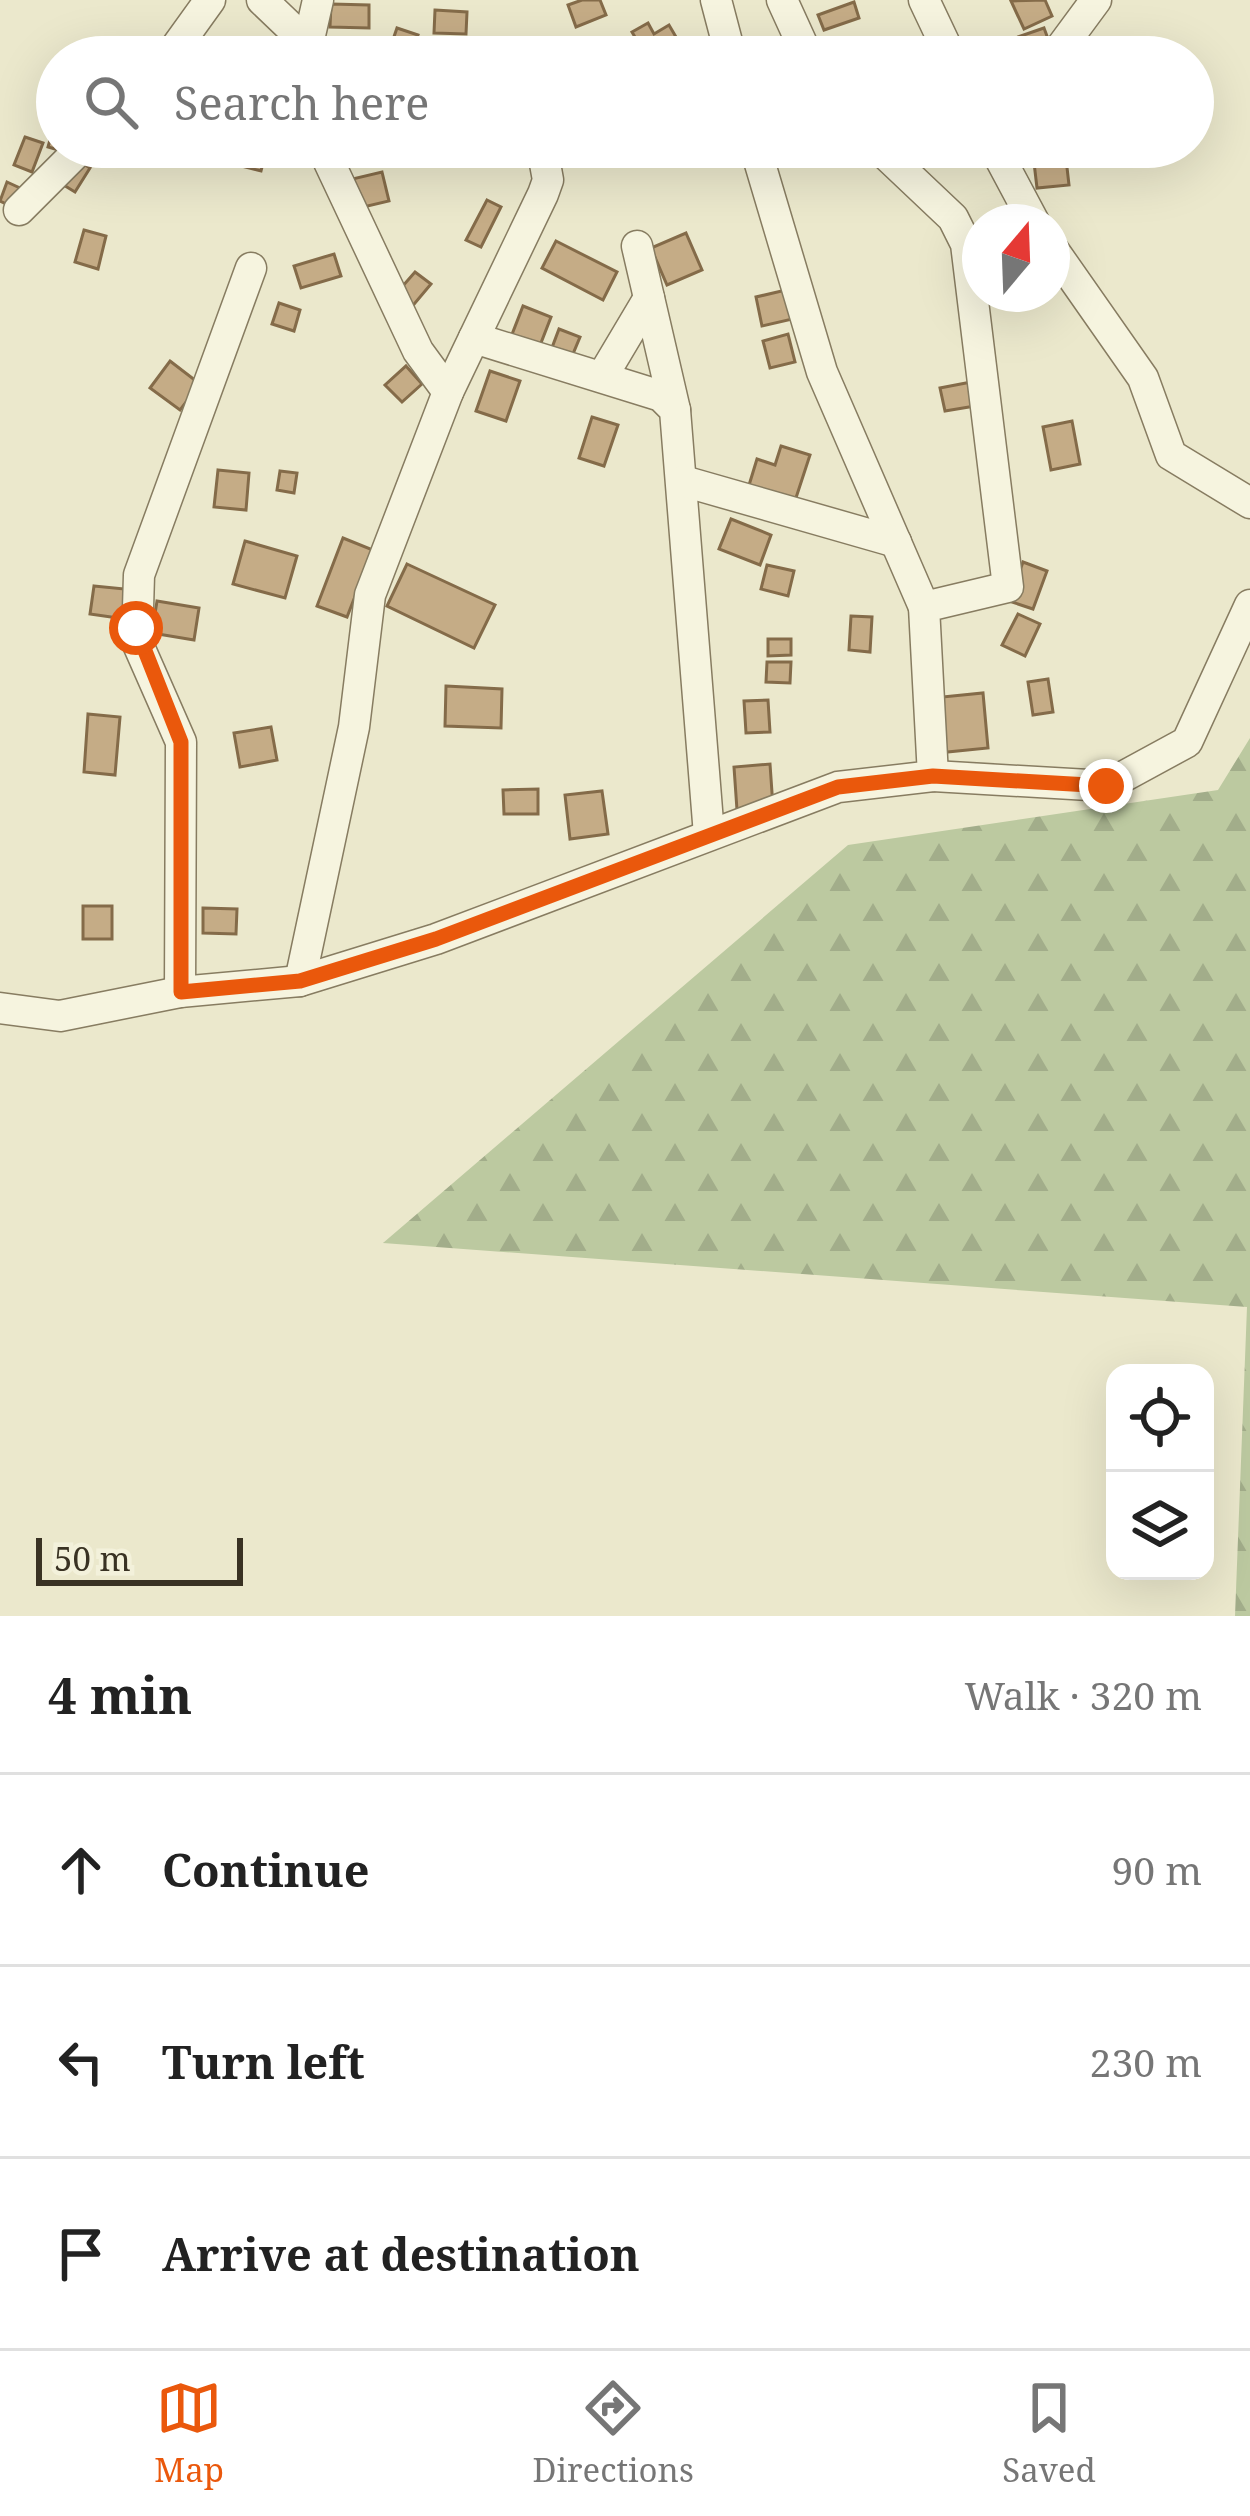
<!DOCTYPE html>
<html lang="en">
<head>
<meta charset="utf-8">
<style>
	:root { --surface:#fff; --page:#f2f2f2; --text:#222; --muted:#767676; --line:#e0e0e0; --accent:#ea580c }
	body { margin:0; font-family:"Noto Serif",serif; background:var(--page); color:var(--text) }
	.controls { position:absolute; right:36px; bottom:36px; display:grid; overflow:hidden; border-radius:24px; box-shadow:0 12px 48px #0002 }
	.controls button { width:108px; height:108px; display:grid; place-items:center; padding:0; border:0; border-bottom:3px solid var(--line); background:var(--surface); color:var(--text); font:60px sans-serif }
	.compass { position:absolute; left:962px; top:204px; width:108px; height:108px; border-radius:50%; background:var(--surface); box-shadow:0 12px 48px #0002; rotate:19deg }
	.scale { position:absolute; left:36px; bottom:30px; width:207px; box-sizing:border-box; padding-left:12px; border:6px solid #393223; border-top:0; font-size:33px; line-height:42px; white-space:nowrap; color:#393223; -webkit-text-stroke:9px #f3f1db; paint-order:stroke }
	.stop { position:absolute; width:36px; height:36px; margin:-27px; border:9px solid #ea580c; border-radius:50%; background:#fff }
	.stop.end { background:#ea580c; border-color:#fff; box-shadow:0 3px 12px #0008 }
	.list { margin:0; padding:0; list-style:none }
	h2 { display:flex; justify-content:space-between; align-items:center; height:156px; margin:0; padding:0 48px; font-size:51px }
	h2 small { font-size:39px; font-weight:400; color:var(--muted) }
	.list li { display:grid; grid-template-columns:78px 1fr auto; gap:36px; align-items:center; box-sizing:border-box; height:192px; padding:0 48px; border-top:3px solid var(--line) }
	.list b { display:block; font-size:45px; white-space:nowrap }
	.list em { font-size:39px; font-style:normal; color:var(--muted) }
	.icon { flex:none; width:66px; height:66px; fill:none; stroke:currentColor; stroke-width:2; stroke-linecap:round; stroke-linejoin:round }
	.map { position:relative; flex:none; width:1250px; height:1616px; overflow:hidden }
	.search { position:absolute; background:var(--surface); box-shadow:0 12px 48px #0002; left:36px; right:36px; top:36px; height:132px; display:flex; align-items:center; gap:30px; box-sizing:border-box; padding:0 42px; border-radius:66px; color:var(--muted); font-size:45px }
	.sheet { height:732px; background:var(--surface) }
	nav { display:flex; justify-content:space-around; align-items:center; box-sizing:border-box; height:168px; border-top:3px solid var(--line); background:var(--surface); font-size:33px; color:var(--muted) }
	nav a { display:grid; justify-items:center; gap:6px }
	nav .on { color:var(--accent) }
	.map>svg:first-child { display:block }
	.forest { fill:url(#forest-firs) }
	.building { fill:#c5ac86; stroke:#846b49; stroke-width:3 }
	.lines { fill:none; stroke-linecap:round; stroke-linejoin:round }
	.street-casing { stroke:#877c61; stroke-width:33 }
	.street { stroke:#f6f4df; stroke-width:30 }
	.route { stroke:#ea580c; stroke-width:15 }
</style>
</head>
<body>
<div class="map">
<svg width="1250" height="1616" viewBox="0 0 1250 1616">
	<defs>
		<pattern id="forest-firs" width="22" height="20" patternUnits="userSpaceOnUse" patternTransform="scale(3)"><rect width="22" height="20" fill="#bcc9a0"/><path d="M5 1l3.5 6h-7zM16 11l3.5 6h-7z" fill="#a2ad8a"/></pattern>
	</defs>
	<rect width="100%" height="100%" fill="#ebe8cc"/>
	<path class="forest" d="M 1250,738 L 1250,1616 L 1235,1616 L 1247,1307 L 383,1243 L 848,845 L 1218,790 Z"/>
	<g class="building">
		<path d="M 582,0 L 600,0 L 606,15 L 576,27 L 568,5 Z"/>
		<path d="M 1045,0 L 1052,16 L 1024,29 L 1011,1 Z"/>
		<path d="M 854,2 L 859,18 L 824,30 L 818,15 Z"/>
		<path d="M 331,4 L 369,5 L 369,28 L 330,27 Z"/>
		<path d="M 435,10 L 467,12 L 466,34 L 434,33 Z"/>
		<path d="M 648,23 L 654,34 L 669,25 L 676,37 L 645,54 L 632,32 Z"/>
		<path d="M 397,28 L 418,35 L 410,57 L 387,57 Z"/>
		<path d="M 1044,28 L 1054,55 L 989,57 L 986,48 Z"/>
		<path d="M 917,41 L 924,57 L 878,57 Z"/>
		<path d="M 452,46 L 481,57 L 448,57 Z"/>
		<path d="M 53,129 L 57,130 L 62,151 L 48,147 Z"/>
		<path d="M 25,137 L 43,143 L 32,172 L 14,165 Z"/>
		<path d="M 228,147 L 267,147 L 261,171 L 225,162 Z"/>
		<path d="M 1065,150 L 1069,185 L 1037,188 L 1033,154 Z"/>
		<path d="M 77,160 L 90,168 L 75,192 L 62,184 Z"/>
		<path d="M 382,172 L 389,201 L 355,209 L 348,180 Z"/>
		<path d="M 7,182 L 22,189 L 13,207 L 0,201 Z"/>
		<path d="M 487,200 L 501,207 L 481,247 L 466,240 Z"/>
		<path d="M 84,230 L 106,236 L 98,269 L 75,262 Z"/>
		<path d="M 686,233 L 702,270 L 667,285 L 651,248 Z"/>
		<path d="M 556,241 L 617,272 L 603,300 L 542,268 Z"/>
		<path d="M 334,254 L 341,276 L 301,288 L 294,266 Z"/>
		<path d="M 415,272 L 431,284 L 410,309 L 394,296 Z"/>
		<path d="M 790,289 L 797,318 L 762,326 L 756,297 Z"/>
		<path d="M 279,303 L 300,310 L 294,331 L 272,324 Z"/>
		<path d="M 523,306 L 551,317 L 539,348 L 511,337 Z"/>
		<path d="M 559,329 L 580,337 L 570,361 L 550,353 Z"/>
		<path d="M 788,334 L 795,362 L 770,368 L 763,341 Z"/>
		<path d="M 170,361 L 200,384 L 180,410 L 150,388 Z"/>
		<path d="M 406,366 L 422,384 L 402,402 L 385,385 Z"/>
		<path d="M 490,371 L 520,381 L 506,421 L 476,411 Z"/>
		<path d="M 971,382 L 975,406 L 945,411 L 940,388 Z"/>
		<path d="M 592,417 L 618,425 L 604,466 L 579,458 Z"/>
		<path d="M 1072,421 L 1080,464 L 1051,470 L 1043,427 Z"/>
		<path d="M 781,446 L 810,455 L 792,510 L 746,495 L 757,459 L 775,465 Z"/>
		<path d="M 218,470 L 249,473 L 246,510 L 214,507 Z"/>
		<path d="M 280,471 L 297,473 L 294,493 L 277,490 Z"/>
		<path d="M 731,519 L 771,535 L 760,565 L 719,549 Z"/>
		<path d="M 343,538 L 373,550 L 347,617 L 317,606 Z"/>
		<path d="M 245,541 L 297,556 L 285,598 L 233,584 Z"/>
		<path d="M 1023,562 L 1047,571 L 1033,609 L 1009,601 Z"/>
		<path d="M 407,564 L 495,605 L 474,648 L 387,606 Z"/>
		<path d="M 767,565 L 794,571 L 788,596 L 761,589 Z"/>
		<path d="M 94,586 L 135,590 L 132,620 L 90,614 Z"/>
		<path d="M 157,601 L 199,608 L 194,640 L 152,633 Z"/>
		<path d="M 1018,614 L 1040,624 L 1025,656 L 1002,645 Z"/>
		<path d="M 851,616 L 872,617 L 870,652 L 849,650 Z"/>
		<path d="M 768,639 L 791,639 L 791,655 L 768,656 Z"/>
		<path d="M 767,662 L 791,662 L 790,683 L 766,682 Z"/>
		<path d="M 1048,679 L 1053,712 L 1033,715 L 1028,682 Z"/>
		<path d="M 446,686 L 502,689 L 501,728 L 445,726 Z"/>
		<path d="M 983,693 L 988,748 L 937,753 L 932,698 Z"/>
		<path d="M 768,700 L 770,732 L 746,733 L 744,701 Z"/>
		<path d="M 88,714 L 120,717 L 115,775 L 84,772 Z"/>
		<path d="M 271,727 L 277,760 L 240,767 L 234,733 Z"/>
		<path d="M 770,764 L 773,807 L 737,810 L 734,767 Z"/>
		<path d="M 538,789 L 538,814 L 504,814 L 503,790 Z"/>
		<path d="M 602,791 L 608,834 L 570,839 L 565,795 Z"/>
		<rect x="83" y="906" width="29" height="33"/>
		<path d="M 203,908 L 237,909 L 236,934 L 203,933 Z"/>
	</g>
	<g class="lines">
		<defs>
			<g id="street">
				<path d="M 262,0 L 308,44"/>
				<path d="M 716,0 L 731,57"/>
				<path d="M 782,0 L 808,57"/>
				<path d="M 924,0 L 951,57"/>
				<path d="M 169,57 L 210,0"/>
				<path d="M 305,57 L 318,0"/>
				<path d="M 1054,57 L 1096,0"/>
				<path d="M 755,147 L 822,372 L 924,607"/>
				<path d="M 994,147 L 1034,222"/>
				<path d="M 19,210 L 82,147"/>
				<path d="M 637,246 L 675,410"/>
				<path d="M 1052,248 L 1143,378 L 1171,455 L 1250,503"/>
				<path d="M 474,338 L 661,396 L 675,410 L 709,835"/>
				<path d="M 602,377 L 649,298"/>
				<path d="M 448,392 L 543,194 L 548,180 L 542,147"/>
				<path d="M 683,481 L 896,542"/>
				<path d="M 933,776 L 1106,786 L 1187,742 L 1250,605"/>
				<path d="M 300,981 L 354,727 L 370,595 L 448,392 L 418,351 L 322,147"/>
				<path d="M 180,992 L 181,742 L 137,642 L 139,575 L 251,268"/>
				<path d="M 0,1008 L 60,1016 L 180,992 L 300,981 L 436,939 L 838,787 L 933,776 L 924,607 L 1008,587 L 966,244 L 953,218 L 878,147"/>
			</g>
		</defs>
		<use href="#street" class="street-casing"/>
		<use href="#street" class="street"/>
	</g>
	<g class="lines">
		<path class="route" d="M 136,628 L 181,742 L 181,992 L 300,981 L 436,939 L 838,787 L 933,776 L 1106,786"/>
	</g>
</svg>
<div class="controls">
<button><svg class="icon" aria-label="locate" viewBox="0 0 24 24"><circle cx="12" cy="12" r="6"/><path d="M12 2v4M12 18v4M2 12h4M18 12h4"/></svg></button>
<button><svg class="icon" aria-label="layers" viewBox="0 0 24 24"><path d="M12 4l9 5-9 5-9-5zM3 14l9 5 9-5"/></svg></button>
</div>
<svg class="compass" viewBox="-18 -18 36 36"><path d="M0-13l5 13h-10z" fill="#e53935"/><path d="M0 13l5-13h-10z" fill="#767676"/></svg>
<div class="scale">50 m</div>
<div class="stop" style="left:136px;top:628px"></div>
<div class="stop end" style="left:1106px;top:786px"></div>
<div class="search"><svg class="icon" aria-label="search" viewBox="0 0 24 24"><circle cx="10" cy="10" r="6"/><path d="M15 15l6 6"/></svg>Search here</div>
</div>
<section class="sheet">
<h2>4 min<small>Walk · 320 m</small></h2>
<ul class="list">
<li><svg class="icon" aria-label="ahead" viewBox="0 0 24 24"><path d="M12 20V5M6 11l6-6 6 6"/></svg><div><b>Continue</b></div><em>90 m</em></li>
<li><svg class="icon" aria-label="left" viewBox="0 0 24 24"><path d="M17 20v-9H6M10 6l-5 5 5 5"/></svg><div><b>Turn left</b></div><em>230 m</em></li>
<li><svg class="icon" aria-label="arrive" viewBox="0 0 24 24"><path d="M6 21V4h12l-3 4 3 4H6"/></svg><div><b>Arrive at destination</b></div></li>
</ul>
</section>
<nav>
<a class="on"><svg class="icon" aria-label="map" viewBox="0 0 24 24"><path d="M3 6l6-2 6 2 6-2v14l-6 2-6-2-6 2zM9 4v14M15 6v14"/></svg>Map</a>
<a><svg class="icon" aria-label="directions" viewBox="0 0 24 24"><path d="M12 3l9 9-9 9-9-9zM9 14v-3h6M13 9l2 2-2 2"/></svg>Directions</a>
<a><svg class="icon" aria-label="saved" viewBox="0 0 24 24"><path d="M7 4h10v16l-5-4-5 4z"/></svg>Saved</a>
</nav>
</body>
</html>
